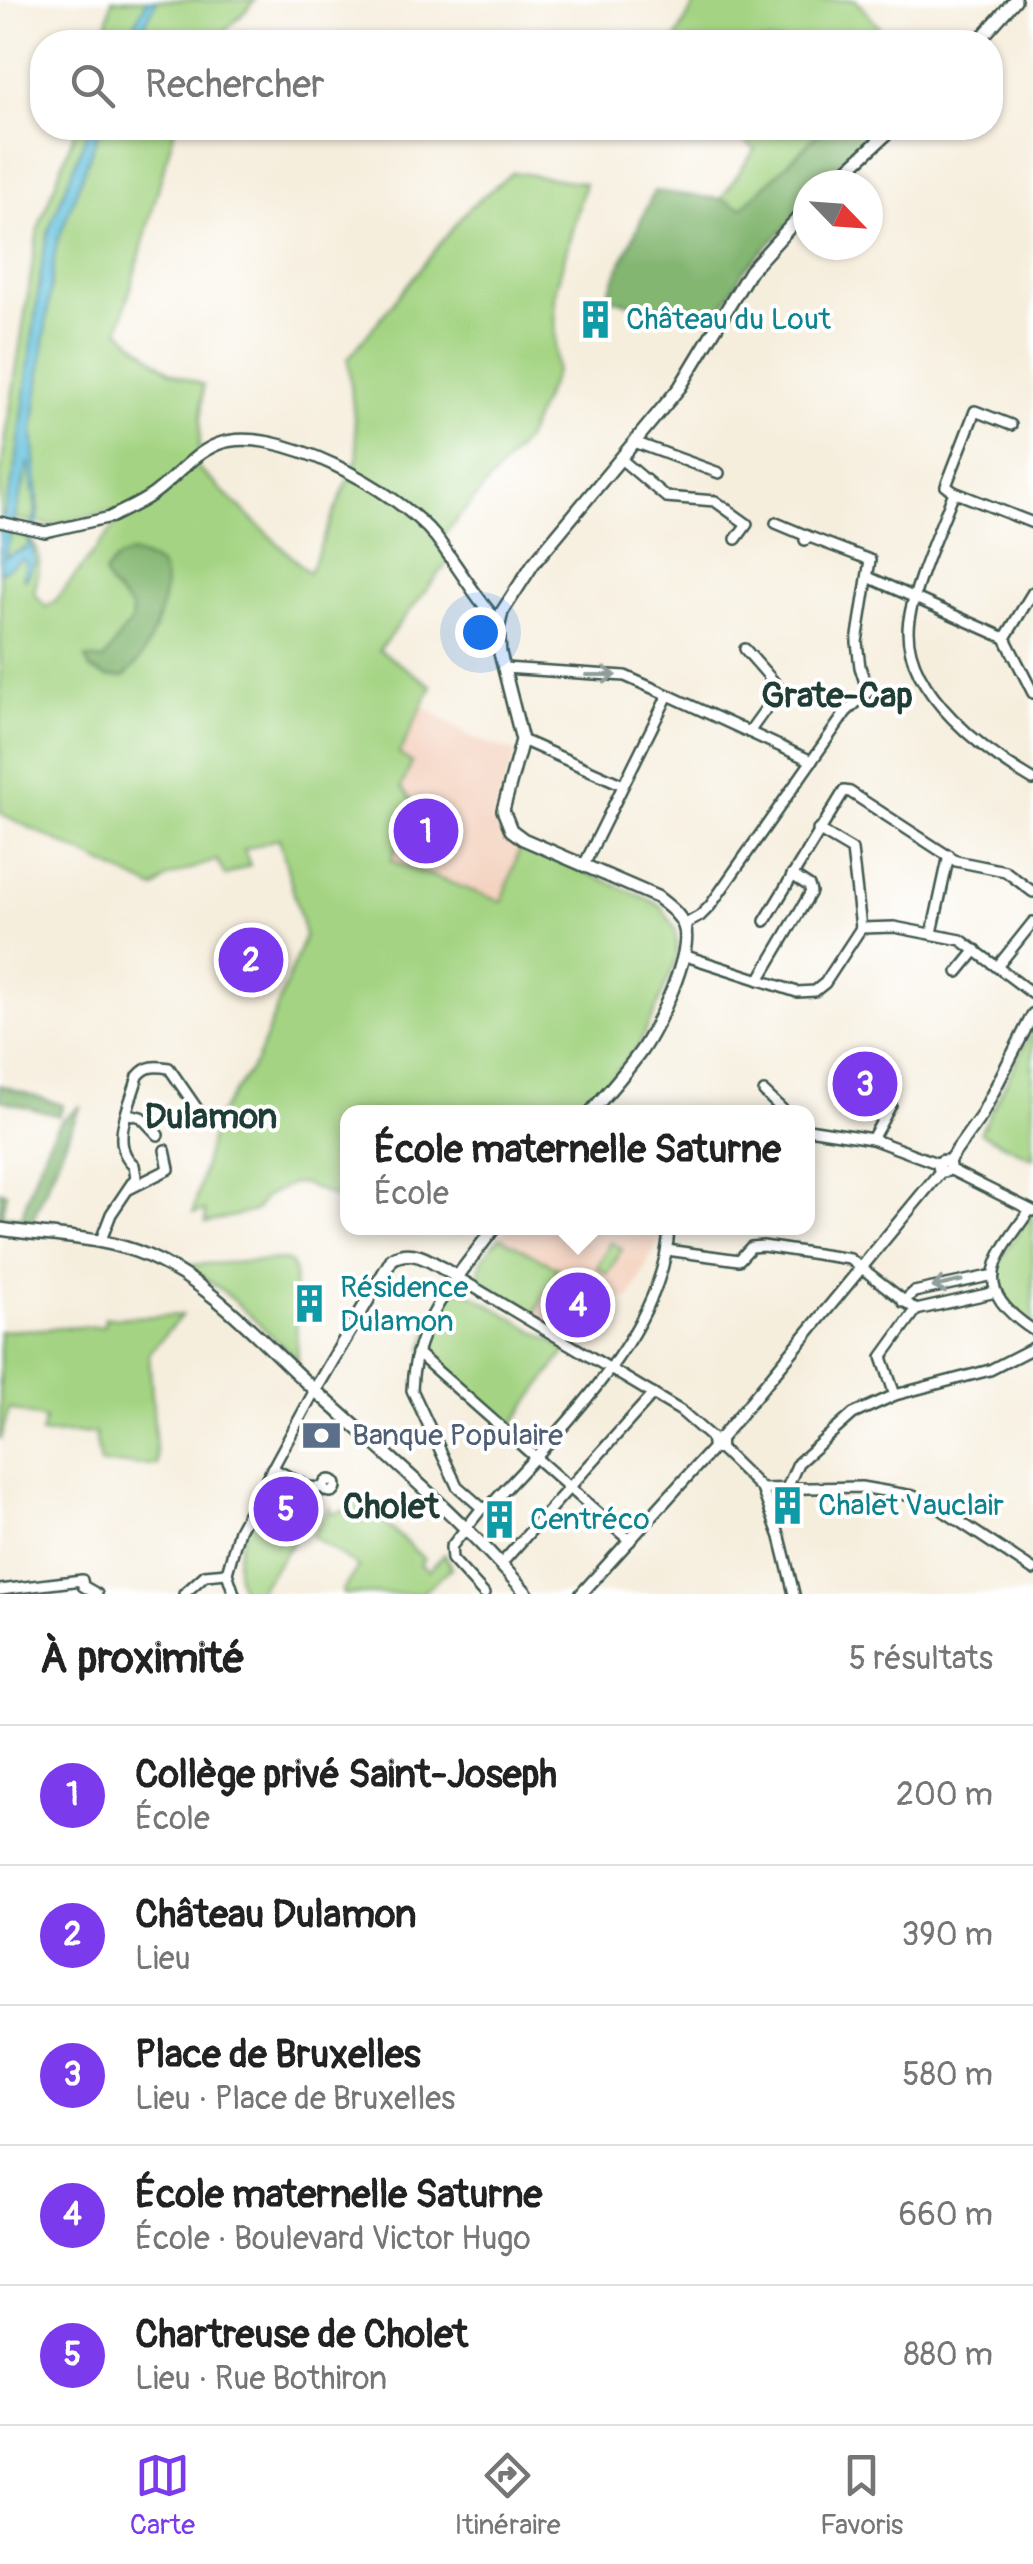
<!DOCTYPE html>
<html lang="fr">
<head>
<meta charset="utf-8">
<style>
	:root { --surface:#fff; --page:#f6f6f6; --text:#222; --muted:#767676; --line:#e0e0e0; --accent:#7c3aed }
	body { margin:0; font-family:Pangolin,sans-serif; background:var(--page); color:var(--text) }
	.compass { position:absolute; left:793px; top:170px; width:90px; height:90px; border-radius:50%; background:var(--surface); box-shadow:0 2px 8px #0004; rotate:115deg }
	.you { position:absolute; left:480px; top:632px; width:35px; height:35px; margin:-25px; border:8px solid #fff; border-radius:50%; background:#1a73e8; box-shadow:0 0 0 15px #1a73e833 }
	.badge { display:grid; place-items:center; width:65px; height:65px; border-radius:50%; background:var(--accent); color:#fff; font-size:32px; font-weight:700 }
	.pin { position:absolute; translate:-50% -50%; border:5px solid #fff; box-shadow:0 2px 10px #0006 }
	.popup { position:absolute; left:340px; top:1105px; width:475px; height:130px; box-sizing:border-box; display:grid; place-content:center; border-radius:20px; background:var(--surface); filter:drop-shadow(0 2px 8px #0005); font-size:32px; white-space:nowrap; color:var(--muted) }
	.popup b { font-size:38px; color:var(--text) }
	.popup::after { content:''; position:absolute; left:50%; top:100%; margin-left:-20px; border:20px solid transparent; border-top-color:var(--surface) }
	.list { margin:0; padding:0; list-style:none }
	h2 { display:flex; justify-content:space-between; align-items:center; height:130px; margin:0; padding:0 40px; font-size:42px }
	h2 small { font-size:32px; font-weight:400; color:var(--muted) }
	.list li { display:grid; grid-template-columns:65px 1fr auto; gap:30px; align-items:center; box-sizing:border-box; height:140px; padding:0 40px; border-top:2px solid var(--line) }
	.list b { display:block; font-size:38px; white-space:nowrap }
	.list p { margin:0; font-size:32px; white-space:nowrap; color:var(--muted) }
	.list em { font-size:32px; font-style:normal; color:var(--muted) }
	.icon { flex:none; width:55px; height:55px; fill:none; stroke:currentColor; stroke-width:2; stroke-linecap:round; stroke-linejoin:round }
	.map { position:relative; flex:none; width:1033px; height:1594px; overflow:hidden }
	.search { position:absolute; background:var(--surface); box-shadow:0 2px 8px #0004; left:30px; right:30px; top:30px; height:110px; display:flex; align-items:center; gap:25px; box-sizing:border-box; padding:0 35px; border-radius:40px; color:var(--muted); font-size:38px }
	.sheet { height:830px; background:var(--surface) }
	nav { display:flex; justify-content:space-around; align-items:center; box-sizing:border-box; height:140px; border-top:2px solid var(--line); background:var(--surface); font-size:28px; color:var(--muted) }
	nav a { display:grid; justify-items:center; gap:5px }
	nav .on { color:var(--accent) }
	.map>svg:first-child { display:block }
	.built { fill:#f4d3c0 }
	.green { fill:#a4d483; stroke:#62885c; stroke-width:2.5 }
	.forest { fill:#83b671; stroke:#517a52; stroke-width:2.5 }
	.water { fill:#5ebfdc; stroke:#3e7e88; stroke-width:2.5; fill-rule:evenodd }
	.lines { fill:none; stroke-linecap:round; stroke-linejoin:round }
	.minor-casing { stroke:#3f584d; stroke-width:14 }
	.tertiary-casing { stroke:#3f584d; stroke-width:15 }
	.secondary-casing { stroke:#3f584d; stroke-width:16 }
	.minor { stroke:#fff; stroke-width:9 }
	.tertiary { stroke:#fff; stroke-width:10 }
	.secondary { stroke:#fff; stroke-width:11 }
	.oneway { stroke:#8f9e9a }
	.labels { text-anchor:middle; stroke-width:8; stroke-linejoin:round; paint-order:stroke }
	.culture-label { font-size:30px; fill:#0d838f; stroke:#fff; text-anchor:start }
	.service-label { font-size:30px; fill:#4e5e75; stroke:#fff; text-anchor:start }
	.quarter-label { font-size:35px; font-weight:bold; fill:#1f3d34; stroke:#fff }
</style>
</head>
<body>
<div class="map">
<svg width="1033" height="1594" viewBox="0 0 1033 1594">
	<rect width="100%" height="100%" fill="#fff"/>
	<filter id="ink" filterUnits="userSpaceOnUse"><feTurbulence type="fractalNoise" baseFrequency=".01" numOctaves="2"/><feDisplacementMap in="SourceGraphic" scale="20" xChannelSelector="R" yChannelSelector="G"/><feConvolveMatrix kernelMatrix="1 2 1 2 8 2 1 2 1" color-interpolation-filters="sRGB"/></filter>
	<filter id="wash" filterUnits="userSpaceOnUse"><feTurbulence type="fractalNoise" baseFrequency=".0048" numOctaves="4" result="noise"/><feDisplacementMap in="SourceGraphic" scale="40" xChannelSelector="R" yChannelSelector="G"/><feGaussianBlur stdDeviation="2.25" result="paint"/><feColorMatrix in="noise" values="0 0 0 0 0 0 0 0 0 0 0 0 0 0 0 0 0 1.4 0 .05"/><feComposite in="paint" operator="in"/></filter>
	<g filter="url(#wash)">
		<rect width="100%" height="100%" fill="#f6eedd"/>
		<g class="built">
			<path d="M 422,705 L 471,737 L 516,752 L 493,821 L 502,825 L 500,833 L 521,845 L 502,902 L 391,861 L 414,803 L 400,787 L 399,754 Z"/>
			<path d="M 508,1228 L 661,1228 L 664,1231 L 629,1300 L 622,1297 L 612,1317 L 604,1314 L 588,1347 L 534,1315 L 558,1268 L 500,1237 Z"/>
		</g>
		<g class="green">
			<path d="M 112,0 L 255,0 C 242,17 228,27 214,42 L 103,42 Z"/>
			<path d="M 697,0 L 856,0 L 892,42 L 674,42 Z"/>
			<path d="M 76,128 L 175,128 L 119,330 L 170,372 L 203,385 L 198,468 L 309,573 L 358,456 L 348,359 L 468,209 L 513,172 L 585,183 L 555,292 L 556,371 L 525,440 L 436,544 L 449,561 L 379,650 L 432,686 L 399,754 L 412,763 L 401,787 L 414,803 L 391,861 L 502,902 L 521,845 L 646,898 L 662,907 L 676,930 L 677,958 L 654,1014 L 638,1046 L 590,1102 L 582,1102 L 577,1107 L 580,1112 L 348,1112 L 348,1203 L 304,1184 L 293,1183 L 265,1197 L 255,1211 L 206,1223 L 205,1211 L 193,1213 L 215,1119 L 256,1062 L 305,935 L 279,838 L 244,850 L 250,865 L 225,876 L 217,860 L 168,877 L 155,889 L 0,813 L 0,529 C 43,539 44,552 34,593 L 46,607 L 56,600 L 120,519 L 111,511 L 51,525 L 0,516 L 0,475 L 38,229 Z"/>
			<path d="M 724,128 L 824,128 L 742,208 L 721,199 L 755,149 Z"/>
			<path d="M 1033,1029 L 1033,1158 L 980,1133 Z"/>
			<path d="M 1033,1215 L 1033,1327 C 978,1280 993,1270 1029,1216 Z"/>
			<path d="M 500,1237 L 558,1268 L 534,1315 L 480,1280 C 476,1261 489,1250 500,1237 Z"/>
			<path d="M 610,1242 L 622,1249 L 608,1274 L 597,1268 Z"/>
			<path d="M 284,1260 L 291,1263 L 294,1270 L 298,1360 L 223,1291 L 186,1265 Z"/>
			<path d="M 464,1290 L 567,1350 L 510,1428 L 423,1349 L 431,1324 L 452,1291 Z"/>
			<path d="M 182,1315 L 149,1353 L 157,1465 L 100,1464 L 95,1433 L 41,1434 L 45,1419 L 9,1409 L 0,1440 L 0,1331 L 104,1326 L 105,1318 Z"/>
			<path d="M 261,1501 L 277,1512 L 274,1518 L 298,1535 L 256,1594 L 244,1594 C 226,1561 245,1531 261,1501 Z"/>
			<path d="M 361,1501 L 424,1559 L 420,1564 L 428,1571 L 445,1554 L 451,1568 L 421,1594 L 343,1594 L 342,1591 L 358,1567 L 312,1536 L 330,1507 L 332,1514 L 350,1509 L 349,1505 Z"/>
		</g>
		<g class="forest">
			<path d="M 824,128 L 886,128 L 827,185 L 808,185 L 808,204 L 744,270 L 714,321 L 606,298 L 654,191 L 721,199 L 742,208 Z"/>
			<path d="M 131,553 C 141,556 153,559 160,567 C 174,583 152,642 140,659 C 136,666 129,672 124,677 L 107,677 L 90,669 L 86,658 L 103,660 C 115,648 118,634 131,623 L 132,609 L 110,586 L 104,574 L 117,559 Z"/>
			<path d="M 0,1085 L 63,1105 L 59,1116 L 0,1100 Z"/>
			<path d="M 81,1105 L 31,1224 L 0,1221 L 0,1190 L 6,1193 L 2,1215 L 22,1217 C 26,1199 49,1131 62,1120 C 68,1114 75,1113 81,1105 Z"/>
		</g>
		<g class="water">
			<path d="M 147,0 L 157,0 L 136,42 L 126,42 Z"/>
			<path d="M 89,128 L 100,128 L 56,246 L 33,431 L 38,499 L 38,522 L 31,539 L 35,562 L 25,579 L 23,578 L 26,562 L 22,559 L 0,573 L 0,530 L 16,465 L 43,256 L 49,229 ZM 29,462 L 36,510 L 27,548 L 5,557 Z"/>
		</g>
	</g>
	<g filter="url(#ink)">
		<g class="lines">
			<defs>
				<g id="minor">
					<path d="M 637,443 L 719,473"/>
					<path d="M 622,460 L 666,497 L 715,501 L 747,524 L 736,539"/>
					<path d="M 954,492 L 946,486 L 975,411 L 1011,425"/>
					<path d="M 0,522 L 45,532 L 111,517"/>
					<path d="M 776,523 L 807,536"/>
					<path d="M 1033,523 L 954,492 C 941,526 908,598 908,631 C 908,694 985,752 1033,780"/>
					<path d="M 868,577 L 1005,638 L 1033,693"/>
					<path d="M 1005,638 L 1033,592"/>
					<path d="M 745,649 L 780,689 L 749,732"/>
					<path d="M 504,668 L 625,676 L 668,695 L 584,865"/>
					<path d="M 668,695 L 812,761"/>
					<path d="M 522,740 L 623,785"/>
					<path d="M 818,830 L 852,850 L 861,928"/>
					<path d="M 765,921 L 844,791 L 850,792 L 956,861 L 1005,871 L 1033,892"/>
					<path d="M 684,925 L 700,916 L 710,906 L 846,712 L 868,692 L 860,667 L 857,642 L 870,560 L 807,536 L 805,540"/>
					<path d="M 861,928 L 894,927 L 961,940 L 1033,994"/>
					<path d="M 932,933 L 949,855"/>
					<path d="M 683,955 L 797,992 L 815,991 L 825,983 L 861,928"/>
					<path d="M 997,967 L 1033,922"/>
					<path d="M 958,972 L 976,950"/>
					<path d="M 759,980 L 811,892 L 809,886 L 792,875"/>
					<path d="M 764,1092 L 785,1112"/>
					<path d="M 129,1114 L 141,1117 L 158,1135"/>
					<path d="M 808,1129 L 872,1139 L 939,1164"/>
					<path d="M 872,1139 L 891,1105 L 889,1099 L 876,1087"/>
					<path d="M 949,1169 L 1033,1211"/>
					<path d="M 129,1189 L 169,1169 L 165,1150"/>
					<path d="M 1030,1210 C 995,1259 968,1287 1033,1330"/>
					<path d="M 101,1240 L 111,1214 L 136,1177 L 134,1165 C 108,1144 131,1104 138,1076 C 147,1065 156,1066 169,1068 L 198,1110"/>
					<path d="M 667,1250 L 739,1260 L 751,1247 L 763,1246 L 850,1259 L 916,1310 L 996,1292"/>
					<path d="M 903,1302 L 914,1292 L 994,1275"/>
					<path d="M 417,1353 L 630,1541"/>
					<path d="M 895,1395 L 882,1357 L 916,1310"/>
					<path d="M 720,1448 L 762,1489 L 780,1537 L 794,1594"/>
					<path d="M 272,1468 L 308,1487 L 324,1488"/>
					<circle cx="330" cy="1486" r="6"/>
					<path d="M 787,1488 L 798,1463 L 853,1414 L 895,1395 L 990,1370 L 1033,1348"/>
					<path d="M 762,1489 L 861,1487 L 913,1496 L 933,1504 L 1033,1570"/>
					<path d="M 482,1508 L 457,1486 L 412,1390 C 413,1347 431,1311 457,1277 L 681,1411 L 713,1439"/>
					<path d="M 501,1564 L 653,1394"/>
					<path d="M 0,1590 L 82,1580 L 83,1586 L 97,1594"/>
					<path d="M 184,1594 L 205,1575 L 227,1573"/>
					<path d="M 234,1594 L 227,1573 L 239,1530 L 315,1390"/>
					<path d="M 484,1594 L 452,1559 L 451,1547 L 482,1508 L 490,1506 C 557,1432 664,1333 669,1228"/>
				</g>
				<g id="tertiary">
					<path d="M 111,517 C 126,509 144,502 157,491 C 178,475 193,454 218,444 C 275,422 398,491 435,536 C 449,553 486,614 499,621"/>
					<circle cx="944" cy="1166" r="5.5"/>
					<path d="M 948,1162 L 981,1116 L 1033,1014"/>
					<path d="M 720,1439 L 941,1171"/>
					<path d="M 581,1594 L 713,1448 L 720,1448 L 720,1439 L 712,1440 L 713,1448"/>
				</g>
				<g id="secondary">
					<path d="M 978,42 L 1015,0"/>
					<path d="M 831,185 L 893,128"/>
					<path d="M 591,1112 C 608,1092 626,1072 641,1051 C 657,1028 694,952 684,926 C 679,913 667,905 657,897 L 523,839 L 511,830 L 503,810 L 522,740 L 500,653 L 498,629 L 502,612 L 533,564 L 680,387 L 750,271 L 808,207"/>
					<path d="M 0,1229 C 51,1237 99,1235 148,1256 C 212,1284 258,1338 308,1384 C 383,1452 461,1517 527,1594"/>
					<path d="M 315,1390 L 392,1259 C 414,1245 437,1266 457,1277 L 494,1228"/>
				</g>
			</defs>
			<use href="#minor" class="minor-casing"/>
			<use href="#tertiary" class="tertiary-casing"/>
			<use href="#secondary" class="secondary-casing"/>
			<use href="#minor" class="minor"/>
			<use href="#tertiary" class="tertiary"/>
			<use href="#secondary" class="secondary"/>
		</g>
		<defs><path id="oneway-shaft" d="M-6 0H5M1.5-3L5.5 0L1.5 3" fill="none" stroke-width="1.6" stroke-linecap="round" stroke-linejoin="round" transform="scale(2.5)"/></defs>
		<g class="oneway">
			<use href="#oneway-shaft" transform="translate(601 675)"/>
			<use href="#oneway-shaft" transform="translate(947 1284) rotate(167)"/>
		</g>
	</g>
	<defs>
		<symbol id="building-bare" viewBox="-9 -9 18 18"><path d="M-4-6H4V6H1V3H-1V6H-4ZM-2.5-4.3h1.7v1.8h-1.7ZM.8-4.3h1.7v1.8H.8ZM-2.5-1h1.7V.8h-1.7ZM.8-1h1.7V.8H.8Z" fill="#0f9aa8" stroke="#fff" stroke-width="2.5" paint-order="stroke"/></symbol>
		<symbol id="bank-bare" viewBox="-9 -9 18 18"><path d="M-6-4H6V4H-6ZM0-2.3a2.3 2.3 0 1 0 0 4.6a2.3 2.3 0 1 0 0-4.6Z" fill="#5c6f8a" stroke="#fff" stroke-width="2.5" paint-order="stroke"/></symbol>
	</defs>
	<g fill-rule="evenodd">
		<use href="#building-bare" x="568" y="292" width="55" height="55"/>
		<use href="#building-bare" x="282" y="1276" width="55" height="55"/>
		<use href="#bank-bare" x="294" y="1408" width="55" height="55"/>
		<use href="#building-bare" x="760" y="1478" width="55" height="55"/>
		<use href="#building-bare" x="472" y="1492" width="55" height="55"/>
	</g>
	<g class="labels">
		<g class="culture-label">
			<text x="626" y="329">Château du Lout</text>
			<text x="340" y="1297">Résidence<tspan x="340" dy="34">Dulamon</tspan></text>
			<text x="818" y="1515">Chalet Vauclair</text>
			<text x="530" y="1529">Centréco</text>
		</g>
		<g class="service-label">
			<text x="352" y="1445">Banque Populaire</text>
		</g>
		<g class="quarter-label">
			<text x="837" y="707">Grate-Cap</text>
			<text x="211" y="1128">Dulamon</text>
			<text x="391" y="1518">Cholet</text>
		</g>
	</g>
</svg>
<svg class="compass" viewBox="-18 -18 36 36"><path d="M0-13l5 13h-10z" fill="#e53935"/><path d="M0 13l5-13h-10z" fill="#767676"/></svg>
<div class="you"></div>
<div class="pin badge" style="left:426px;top:831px">1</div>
<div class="pin badge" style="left:251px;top:960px">2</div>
<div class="pin badge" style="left:865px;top:1084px">3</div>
<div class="pin badge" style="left:578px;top:1305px">4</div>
<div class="popup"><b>École maternelle Saturne</b>École</div>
<div class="pin badge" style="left:286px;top:1509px">5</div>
<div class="search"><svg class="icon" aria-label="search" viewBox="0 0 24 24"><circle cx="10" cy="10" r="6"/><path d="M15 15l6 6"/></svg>Rechercher</div>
</div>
<section class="sheet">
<h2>À proximité<small>5 résultats</small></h2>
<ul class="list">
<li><span class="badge">1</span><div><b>Collège privé Saint-Joseph</b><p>École</p></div><em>200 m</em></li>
<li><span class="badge">2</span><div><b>Château Dulamon</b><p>Lieu</p></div><em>390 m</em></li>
<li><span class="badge">3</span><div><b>Place de Bruxelles</b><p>Lieu · Place de Bruxelles</p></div><em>580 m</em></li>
<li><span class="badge">4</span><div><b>École maternelle Saturne</b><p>École · Boulevard Victor Hugo</p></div><em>660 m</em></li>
<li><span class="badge">5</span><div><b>Chartreuse de Cholet</b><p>Lieu · Rue Bothiron</p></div><em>880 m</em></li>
</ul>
</section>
<nav>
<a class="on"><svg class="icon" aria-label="map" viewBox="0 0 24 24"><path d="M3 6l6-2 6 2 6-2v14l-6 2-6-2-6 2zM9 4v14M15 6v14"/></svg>Carte</a>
<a><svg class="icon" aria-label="directions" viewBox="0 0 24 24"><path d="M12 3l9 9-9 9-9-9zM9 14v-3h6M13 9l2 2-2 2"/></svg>Itinéraire</a>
<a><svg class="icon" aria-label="saved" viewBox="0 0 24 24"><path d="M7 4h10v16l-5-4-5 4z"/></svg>Favoris</a>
</nav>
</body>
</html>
